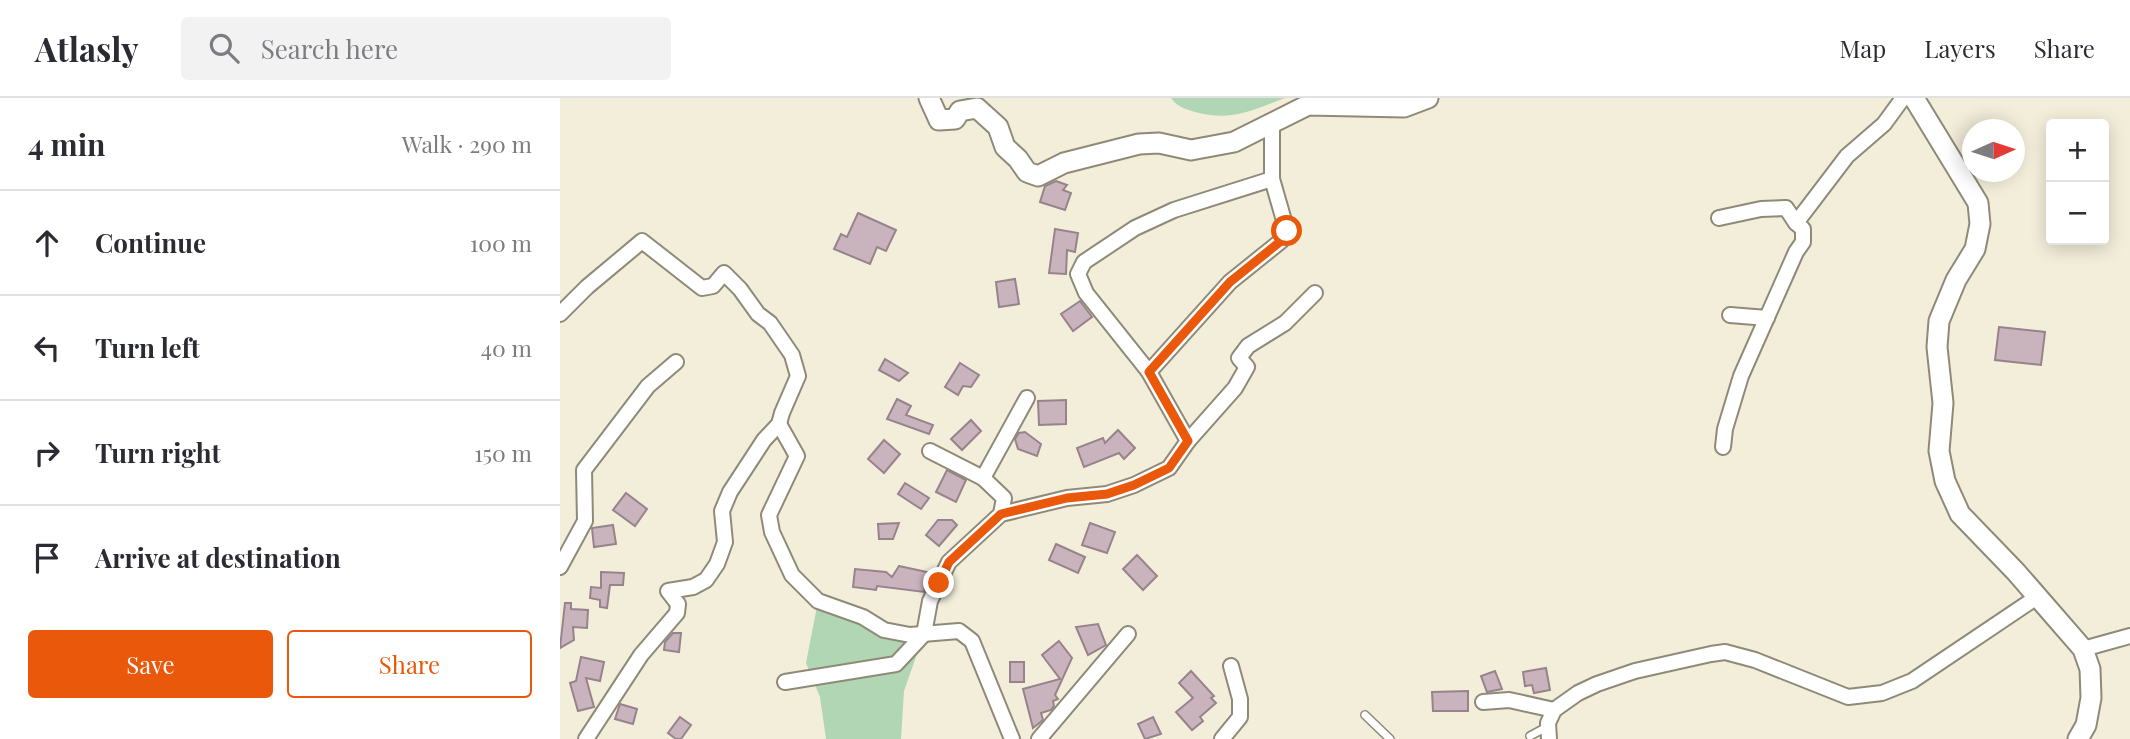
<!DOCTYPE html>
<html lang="en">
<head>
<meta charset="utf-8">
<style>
	:root { --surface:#fff; --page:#f2f2f3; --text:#2b2b33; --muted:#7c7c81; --line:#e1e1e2; --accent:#ea580c }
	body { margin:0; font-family:"Playfair Display",serif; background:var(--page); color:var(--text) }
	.controls { position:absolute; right:21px; top:21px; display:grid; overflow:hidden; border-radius:7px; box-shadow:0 4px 18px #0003 }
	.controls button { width:63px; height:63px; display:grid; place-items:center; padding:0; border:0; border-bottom:2px solid var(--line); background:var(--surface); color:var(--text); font:35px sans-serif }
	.compass { position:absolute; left:1402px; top:21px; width:63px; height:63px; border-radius:50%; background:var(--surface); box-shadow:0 4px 18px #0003; rotate:87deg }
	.stop { position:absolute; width:21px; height:21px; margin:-16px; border:5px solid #ea580c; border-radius:50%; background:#fff }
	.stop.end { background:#ea580c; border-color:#fff; box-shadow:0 2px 7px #0008 }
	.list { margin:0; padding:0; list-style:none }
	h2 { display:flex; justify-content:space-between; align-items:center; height:91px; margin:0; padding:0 28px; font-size:30px }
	h2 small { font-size:23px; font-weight:400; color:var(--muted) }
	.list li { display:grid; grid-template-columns:46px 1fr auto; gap:21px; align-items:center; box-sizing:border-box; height:105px; padding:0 28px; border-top:2px solid var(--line) }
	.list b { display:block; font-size:26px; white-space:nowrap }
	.list em { font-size:23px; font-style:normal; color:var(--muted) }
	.actions { display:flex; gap:14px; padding:21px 28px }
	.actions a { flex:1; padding:16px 0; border:2px solid var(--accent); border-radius:7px; text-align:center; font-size:24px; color:var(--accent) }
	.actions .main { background:var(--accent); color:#fff }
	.icon { flex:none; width:38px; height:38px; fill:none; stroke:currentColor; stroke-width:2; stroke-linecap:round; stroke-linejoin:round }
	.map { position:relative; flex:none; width:1570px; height:641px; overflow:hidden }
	header { display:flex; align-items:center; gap:42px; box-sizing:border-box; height:98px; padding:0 35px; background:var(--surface); border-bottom:2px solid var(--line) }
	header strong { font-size:33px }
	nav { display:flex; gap:38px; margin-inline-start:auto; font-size:24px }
	.search { width:490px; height:63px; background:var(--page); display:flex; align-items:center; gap:18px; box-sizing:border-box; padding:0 24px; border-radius:7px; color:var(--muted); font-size:26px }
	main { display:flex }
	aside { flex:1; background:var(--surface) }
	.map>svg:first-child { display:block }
	.green { fill:#b1d6b4 }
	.building { fill:#c9b4be; stroke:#96838c; stroke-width:2 }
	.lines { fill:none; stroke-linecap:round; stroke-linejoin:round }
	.lane-casing { stroke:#8f8a78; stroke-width:10 }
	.street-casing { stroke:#8f8a78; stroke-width:18 }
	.secondary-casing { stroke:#8f8a78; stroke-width:23 }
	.lane { stroke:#fff; stroke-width:7 }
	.street { stroke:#fff; stroke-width:14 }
	.secondary { stroke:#fff; stroke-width:19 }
	.route { stroke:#ea580c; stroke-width:9 }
</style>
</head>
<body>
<header>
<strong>Atlasly</strong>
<div class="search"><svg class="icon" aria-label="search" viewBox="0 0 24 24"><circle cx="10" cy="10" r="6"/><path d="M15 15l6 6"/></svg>Search here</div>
<nav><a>Map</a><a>Layers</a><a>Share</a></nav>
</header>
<main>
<aside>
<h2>4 min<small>Walk · 290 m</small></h2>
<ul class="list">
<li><svg class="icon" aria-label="ahead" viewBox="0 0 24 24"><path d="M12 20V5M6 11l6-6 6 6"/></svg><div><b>Continue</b></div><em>100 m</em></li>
<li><svg class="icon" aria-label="left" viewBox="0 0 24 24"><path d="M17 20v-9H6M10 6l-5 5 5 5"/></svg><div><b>Turn left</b></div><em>40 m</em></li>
<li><svg class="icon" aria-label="right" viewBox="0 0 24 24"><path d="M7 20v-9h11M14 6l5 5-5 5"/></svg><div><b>Turn right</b></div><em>150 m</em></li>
<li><svg class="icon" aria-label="arrive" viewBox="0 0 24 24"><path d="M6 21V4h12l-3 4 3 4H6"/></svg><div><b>Arrive at destination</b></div></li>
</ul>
<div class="actions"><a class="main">Save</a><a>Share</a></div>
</aside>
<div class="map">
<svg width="1570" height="641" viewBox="0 0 1570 641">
	<rect width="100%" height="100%" fill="#f3eeda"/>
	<g class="green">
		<path d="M 611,0 L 725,0 C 693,12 673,23 639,15 C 628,12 618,10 611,0 Z"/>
		<path d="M 258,503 L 303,519 L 364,536 L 344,593 L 341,641 L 266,641 L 260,599 L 246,565 Z"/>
	</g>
	<g class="building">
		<path d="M 496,83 L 507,87 L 503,92 L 511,95 L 505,112 L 480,104 L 485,88 Z"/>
		<path d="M 298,115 L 336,132 L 326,153 L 317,149 L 310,166 L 274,151 L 281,136 L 287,139 Z"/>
		<path d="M 495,131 L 518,135 L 515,154 L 507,152 L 506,176 L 489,175 Z"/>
		<path d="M 455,181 L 459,206 L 439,209 L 436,184 Z"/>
		<path d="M 520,203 L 532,219 L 513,233 L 501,216 Z"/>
		<path d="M 1439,229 L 1485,234 L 1481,267 L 1435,262 Z"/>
		<path d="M 325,261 L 348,275 L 339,283 L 319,272 Z"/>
		<path d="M 400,265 L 419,277 L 411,289 L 403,288 L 398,297 L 385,289 Z"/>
		<path d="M 337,301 L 351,308 L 346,317 L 373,327 L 369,336 L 327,321 Z"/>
		<path d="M 506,302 L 506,326 L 479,327 L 478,303 Z"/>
		<path d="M 411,322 L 421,333 L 402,352 L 391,341 Z"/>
		<path d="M 558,332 L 575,350 L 564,361 L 559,355 L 524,369 L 517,350 L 543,340 L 545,345 Z"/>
		<path d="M 465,334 L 481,346 L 477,358 L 458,351 L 455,341 L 459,335 Z"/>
		<path d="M 324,342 L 340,356 L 324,375 L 308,361 Z"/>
		<path d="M 387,372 L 406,382 L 396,404 L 376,394 Z"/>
		<path d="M 345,385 L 369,400 L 361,411 L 338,396 Z"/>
		<path d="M 66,395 L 87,411 L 75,428 L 53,412 Z"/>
		<path d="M 378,422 L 392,422 L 397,427 L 379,448 L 366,437 Z"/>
		<path d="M 339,425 L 333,441 L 319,441 L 318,426 Z"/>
		<path d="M 530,425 L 555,434 L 547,455 L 522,447 Z"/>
		<path d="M 53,427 L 56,446 L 34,449 L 32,430 Z"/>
		<path d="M 496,446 L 525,459 L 518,475 L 489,462 Z"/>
		<path d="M 577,457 L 597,478 L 583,492 L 563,471 Z"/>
		<path d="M 339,468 L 367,474 L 364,494 L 317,488 L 316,492 L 293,489 L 295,471 L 326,474 L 332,479 Z"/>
		<path d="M 41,474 L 64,475 L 63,487 L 50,487 L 47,510 L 40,509 L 40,502 L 30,500 L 31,489 L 41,490 Z"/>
		<path d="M 5,505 L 11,505 L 11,511 L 28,512 L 27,530 L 13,529 L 14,542 L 0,550 Z"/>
		<path d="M 538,526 L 546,547 L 528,557 L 516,529 Z"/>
		<path d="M 113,535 L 121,535 L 119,554 L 104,552 L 105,544 Z"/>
		<path d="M 499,543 L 512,560 L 495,597 L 498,601 L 493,603 L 494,608 L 491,612 L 481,615 L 483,622 L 473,630 L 463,591 L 500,581 L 482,557 Z"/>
		<path d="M 21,559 L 44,564 L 40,583 L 26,580 L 34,609 L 18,613 L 10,585 L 16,583 Z"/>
		<rect x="450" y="564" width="14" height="20"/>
		<path d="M 986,570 L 990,592 L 974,595 L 972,587 L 965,588 L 963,574 Z"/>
		<path d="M 631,573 L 654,598 L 651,600 L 656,605 L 640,619 L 643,623 L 632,632 L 616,614 L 633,600 L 619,585 Z"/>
		<path d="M 935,573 L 942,591 L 927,594 L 921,578 Z"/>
		<path d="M 908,593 L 908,613 L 873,613 L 872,594 Z"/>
		<path d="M 60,606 L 77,611 L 73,626 L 55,621 Z"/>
		<path d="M 120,619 L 131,627 L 121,641 L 116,641 L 108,635 Z"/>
		<path d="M 593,619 L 601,636 L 585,641 L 578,626 Z"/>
	</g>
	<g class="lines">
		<defs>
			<g id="lane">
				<path d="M 805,617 L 830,641"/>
				<path d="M 970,638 L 983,631 L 988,625"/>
			</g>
			<g id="street">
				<path d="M 1159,120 L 1201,111 L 1226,110 L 1236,125 L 1287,58 L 1324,26 L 1343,0"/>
				<path d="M 0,216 L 27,189 L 82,143 L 142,190 L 153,188 L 164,175 L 180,191 L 198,216 L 210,225 L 232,257 L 238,278 L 222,315 L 219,326 L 204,342 L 170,394 L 162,413 L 165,444 L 157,466 L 146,482 L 133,489 L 108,493 L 118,506 L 117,515 L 81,557 L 26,641"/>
				<path d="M 1170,217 L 1207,220"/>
				<path d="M 589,274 L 670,184 L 721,143 L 727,133 L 712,81 L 712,26"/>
				<path d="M 219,326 L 237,358 L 209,417 L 212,434 L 232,477 L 258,503 L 303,519 L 324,532 L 350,537 L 399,533 L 412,543 L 452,641"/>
				<path d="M 628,343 L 675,290 L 687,269 L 679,260 L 688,248 L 725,225 L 755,195"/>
				<path d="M 1163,349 L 1165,331 L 1181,278 L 1236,154 L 1243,144 L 1243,131 L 1236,125"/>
				<path d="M 370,353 L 423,380 L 444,400 L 441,416"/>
				<path d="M 423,380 L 467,300"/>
				<path d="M 0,469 L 25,423 L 24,372 L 88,288 L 116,264"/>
				<path d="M 1523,551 L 1570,538"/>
				<path d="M 225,584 L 336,566 L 364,536 L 370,503 L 389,464 L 441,416 L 507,400 L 547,396 L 574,387 L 609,370 L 628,343 L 589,274 L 526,195 L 518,176 L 524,164 L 575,130 L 614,112 L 712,81"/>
				<path d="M 923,604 L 949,602 L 994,612"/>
				<path d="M 479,641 L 568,536"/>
				<path d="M 662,641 L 680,619 L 680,601 L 671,568"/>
				<path d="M 989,641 L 988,625 L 994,612 L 1018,595 L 1037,586 L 1075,573 L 1151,556 L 1165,554 L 1195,562 L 1288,599 L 1322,595 L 1352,583 L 1477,499"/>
			</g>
			<g id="secondary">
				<path d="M 369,0 L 379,22 L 395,21 L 400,13 L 417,10 L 438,29 L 445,49 L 458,61 L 467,74 L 478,78 L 504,65 L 579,46 L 599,45 L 631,52 L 674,44 L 748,7 L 844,9 L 868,0"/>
				<path d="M 1354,0 L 1418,105 L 1420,126 L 1415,151 L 1396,182 L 1379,223 L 1377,249 L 1383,305 L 1379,353 L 1385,383 L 1400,416 L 1456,474 L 1523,551 L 1530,571 L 1531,600 L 1526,627 L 1518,641"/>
			</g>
		</defs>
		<use href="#lane" class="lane-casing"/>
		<use href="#street" class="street-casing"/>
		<use href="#secondary" class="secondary-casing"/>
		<use href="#lane" class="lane"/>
		<use href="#street" class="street"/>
		<use href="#secondary" class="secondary"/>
	</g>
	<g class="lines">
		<path class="route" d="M 379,485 L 389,464 L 441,416 L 507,400 L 547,396 L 574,387 L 609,370 L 628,343 L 589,274 L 670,184 L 721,143 L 727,133"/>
	</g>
</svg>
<div class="controls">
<button>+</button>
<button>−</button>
</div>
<svg class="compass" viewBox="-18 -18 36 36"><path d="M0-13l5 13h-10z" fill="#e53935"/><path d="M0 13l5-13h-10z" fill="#7c7c81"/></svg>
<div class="stop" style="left:727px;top:133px"></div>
<div class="stop end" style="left:379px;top:485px"></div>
</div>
</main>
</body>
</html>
